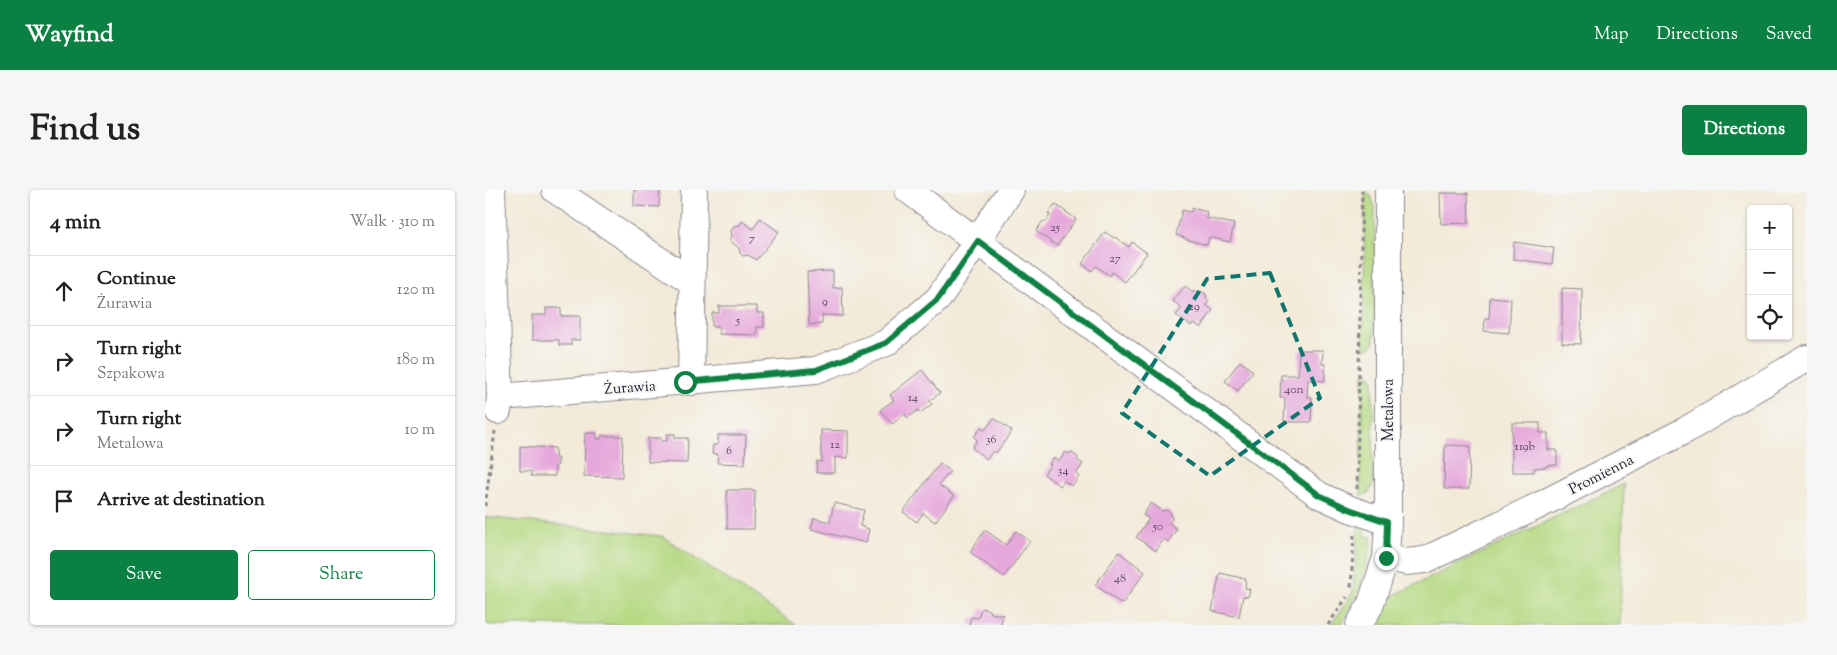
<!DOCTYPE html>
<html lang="en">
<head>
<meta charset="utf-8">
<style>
	:root { --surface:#fff; --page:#f6f6f6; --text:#222; --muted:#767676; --line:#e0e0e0; --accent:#0b8043 }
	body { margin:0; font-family:"Sorts Mill Goudy",serif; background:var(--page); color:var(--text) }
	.controls { position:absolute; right:15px; top:15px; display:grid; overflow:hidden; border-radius:5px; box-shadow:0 1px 4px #0004 }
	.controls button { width:45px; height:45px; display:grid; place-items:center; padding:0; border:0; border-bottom:1px solid var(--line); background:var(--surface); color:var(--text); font:25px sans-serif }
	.stop { position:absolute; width:15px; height:15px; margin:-11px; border:4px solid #0b8043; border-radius:50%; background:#fff }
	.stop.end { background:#0b8043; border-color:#fff; box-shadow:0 1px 5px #0008 }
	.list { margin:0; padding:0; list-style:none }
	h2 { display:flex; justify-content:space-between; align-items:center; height:65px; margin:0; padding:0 20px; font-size:21px }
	h2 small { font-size:16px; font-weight:400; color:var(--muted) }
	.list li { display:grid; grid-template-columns:32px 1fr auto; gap:15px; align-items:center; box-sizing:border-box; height:70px; padding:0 20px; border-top:1px solid var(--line) }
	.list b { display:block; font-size:19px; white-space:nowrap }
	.list p { margin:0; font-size:16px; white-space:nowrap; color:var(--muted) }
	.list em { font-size:16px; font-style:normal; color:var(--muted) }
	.actions { display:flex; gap:10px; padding:15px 20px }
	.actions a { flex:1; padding:11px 0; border:1px solid var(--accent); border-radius:5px; text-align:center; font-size:18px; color:var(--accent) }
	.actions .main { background:var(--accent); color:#fff }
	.icon { flex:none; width:28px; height:28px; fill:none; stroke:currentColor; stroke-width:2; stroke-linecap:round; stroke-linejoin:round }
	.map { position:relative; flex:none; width:1322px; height:435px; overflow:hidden; border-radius:5px }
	header { display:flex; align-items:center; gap:30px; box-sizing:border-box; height:70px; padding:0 25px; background:var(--accent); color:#fff }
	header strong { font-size:24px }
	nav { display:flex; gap:28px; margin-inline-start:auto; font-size:18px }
	.intro { display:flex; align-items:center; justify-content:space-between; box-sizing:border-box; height:120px; padding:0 30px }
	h1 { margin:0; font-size:35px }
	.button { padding:12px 22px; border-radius:5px; background:var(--accent); color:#fff; font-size:18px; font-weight:700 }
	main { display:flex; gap:30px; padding:0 30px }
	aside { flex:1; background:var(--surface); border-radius:5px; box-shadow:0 1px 4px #0004 }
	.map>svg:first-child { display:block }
	.green { fill:#b5d982; stroke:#6c7e5e }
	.building { fill:#e6a7db }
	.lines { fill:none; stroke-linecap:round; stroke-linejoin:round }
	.minor-casing { stroke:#8a868a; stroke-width:28 }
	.path { stroke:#8a868a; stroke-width:3; stroke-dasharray:4 4; stroke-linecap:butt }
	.minor { stroke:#fff; stroke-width:26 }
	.route { stroke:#0b8043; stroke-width:6 }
	.marked { fill:none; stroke:#0f766e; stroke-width:4; stroke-dasharray:10 6; stroke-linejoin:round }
	.labels { text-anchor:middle; stroke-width:4; stroke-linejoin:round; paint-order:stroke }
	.number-label { font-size:12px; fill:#534363 }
	.street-label { font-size:15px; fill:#22223b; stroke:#f6f6f2 }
</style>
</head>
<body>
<header>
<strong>Wayfind</strong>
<nav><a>Map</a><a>Directions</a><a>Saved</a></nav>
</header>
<div class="intro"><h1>Find us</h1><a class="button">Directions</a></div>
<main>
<aside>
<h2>4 min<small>Walk · 310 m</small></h2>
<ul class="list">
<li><svg class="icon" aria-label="ahead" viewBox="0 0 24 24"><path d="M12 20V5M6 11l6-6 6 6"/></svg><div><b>Continue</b><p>Żurawia</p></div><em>120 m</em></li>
<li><svg class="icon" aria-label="right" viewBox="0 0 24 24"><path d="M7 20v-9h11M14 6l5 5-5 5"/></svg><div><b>Turn right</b><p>Szpakowa</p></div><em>180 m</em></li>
<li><svg class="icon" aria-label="right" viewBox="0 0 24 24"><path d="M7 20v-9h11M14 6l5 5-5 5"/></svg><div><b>Turn right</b><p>Metalowa</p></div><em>10 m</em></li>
<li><svg class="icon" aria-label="arrive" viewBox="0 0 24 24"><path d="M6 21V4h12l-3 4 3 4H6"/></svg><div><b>Arrive at destination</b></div></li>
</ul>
<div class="actions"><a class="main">Save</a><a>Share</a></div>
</aside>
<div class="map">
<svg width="1322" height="435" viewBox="0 0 1322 435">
	<rect width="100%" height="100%" fill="#f6f6f2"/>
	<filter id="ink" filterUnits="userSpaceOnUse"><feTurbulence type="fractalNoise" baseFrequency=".02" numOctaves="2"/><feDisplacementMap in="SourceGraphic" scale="10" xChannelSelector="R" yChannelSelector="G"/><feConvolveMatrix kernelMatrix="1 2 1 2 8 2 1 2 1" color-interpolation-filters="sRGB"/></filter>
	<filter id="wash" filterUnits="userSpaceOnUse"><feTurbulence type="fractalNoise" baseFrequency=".0096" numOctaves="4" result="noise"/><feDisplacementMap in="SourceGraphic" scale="20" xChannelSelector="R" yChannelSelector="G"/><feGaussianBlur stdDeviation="1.12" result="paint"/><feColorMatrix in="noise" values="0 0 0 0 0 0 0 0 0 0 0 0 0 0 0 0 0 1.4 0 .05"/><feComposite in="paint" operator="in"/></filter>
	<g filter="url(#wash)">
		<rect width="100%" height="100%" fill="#f3ead8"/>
		<g class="green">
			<path d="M 880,1 L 886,6 L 890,17 L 889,154 L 886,157 L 878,160 Z"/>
			<path d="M 881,183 L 887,186 L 888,191 L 888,295 L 884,303 L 876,306 L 876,298 L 875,297 L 878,185 Z"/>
			<path d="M 1139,294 L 1135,435 L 890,435 L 905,407 Z"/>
			<path d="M 0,327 L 177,346 L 311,435 L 0,435 Z"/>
			<path d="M 873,336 L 878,338 L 881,346 L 887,347 C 882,381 874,406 856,435 L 846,435 L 868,402 Z"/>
		</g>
		<g id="blocks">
			<g class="building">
				<path d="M 149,0 L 175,0 L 174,17 L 149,16 Z"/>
				<path d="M 955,3 L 983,3 L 984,33 L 956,34 Z"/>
				<path d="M 570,14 L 591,29 L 572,56 L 551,41 L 558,31 L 560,33 L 565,25 L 563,24 Z"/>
				<path d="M 707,18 L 722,22 L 721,28 L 749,34 L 745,52 L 724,47 L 722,55 L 700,49 L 700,48 L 691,45 L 697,20 L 706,22 Z"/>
				<path d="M 275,28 L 294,42 L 271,70 L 263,65 L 258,66 L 255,63 L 254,58 L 244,50 L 247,46 L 246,41 L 249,36 L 255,35 L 257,31 L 268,39 Z"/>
				<path d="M 620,42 L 629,48 L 630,47 L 644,57 L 647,52 L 662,63 L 640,92 L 627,82 L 625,86 L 611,76 L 607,81 L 597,74 Z"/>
				<path d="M 1029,52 L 1069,58 L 1067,74 L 1028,69 Z"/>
				<path d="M 348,81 L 348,98 L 357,97 L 358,126 L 337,125 L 337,134 L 324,135 L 322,82 Z"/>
				<path d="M 700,96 L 708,102 L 709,100 L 712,102 L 716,101 L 721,104 L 722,109 L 724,111 L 721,115 L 728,120 L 716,138 L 709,133 L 706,136 L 691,125 L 697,118 L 688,111 Z"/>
				<path d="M 1077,98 L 1097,99 L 1096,154 L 1077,153 Z"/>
				<path d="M 1005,107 L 1026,109 L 1024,143 L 999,141 L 1000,128 L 1004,128 Z"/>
				<path d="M 234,116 L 272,116 L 272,123 L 279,123 L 279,137 L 272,137 L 272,145 L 234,144 L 234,137 L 227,137 L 227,123 L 234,123 Z"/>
				<path d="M 61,118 L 76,118 L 76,126 L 95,126 L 95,150 L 86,150 L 86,155 L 74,155 L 74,150 L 47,150 L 47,125 L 61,125 Z"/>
				<path d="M 814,160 L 838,160 L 837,174 L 840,174 L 840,191 L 823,190 L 822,207 L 827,207 L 826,232 L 799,232 L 800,208 L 795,208 L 796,185 L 813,185 Z"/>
				<path d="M 755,171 L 768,181 L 753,201 L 740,191 Z"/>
				<path d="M 437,180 L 455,203 L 444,211 L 447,214 L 435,223 L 433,220 L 423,228 L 420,224 L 407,234 L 395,220 L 409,210 L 405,205 Z"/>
				<path d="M 509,228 L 527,241 L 511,263 L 508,261 L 502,269 L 487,258 L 492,250 L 489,247 L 496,237 L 500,240 Z"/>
				<path d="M 1027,233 L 1055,233 L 1055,243 L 1063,243 L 1063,260 L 1072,260 L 1072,275 L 1062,275 L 1062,277 L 1049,278 L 1049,282 L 1027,282 Z"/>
				<path d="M 336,240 L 363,241 L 363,268 L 350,267 L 350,283 L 331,283 L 332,271 L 337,272 L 337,267 L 336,267 Z"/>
				<path d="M 100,243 L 112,243 L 112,249 L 116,249 L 116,246 L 138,246 L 137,287 L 99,286 Z"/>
				<path d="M 182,244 L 190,244 L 190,248 L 203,248 L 202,273 L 163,272 L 163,248 L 176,248 L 176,251 L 182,251 Z"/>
				<path d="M 233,245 L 261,245 L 260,274 L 232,273 L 233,264 L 227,264 L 228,255 L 233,255 Z"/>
				<path d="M 960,255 L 985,256 L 984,299 L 959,299 Z"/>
				<path d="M 35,256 L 70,258 L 70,267 L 73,269 L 73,275 L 70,277 L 70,286 L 46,286 L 46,281 L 35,281 Z"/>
				<path d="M 581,262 L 584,264 L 586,262 L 593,267 L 592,270 L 598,274 L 591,284 L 594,287 L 587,296 L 579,291 L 575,296 L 559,284 L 566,275 L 564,274 L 569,268 L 574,271 Z"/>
				<path d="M 455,273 L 465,281 L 454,295 L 469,306 L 450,332 L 438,323 L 432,332 L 418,322 Z"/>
				<path d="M 242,300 L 270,300 L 269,339 L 242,339 Z"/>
				<path d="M 349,313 L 379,320 L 375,336 L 384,339 L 381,353 L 326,339 L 329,328 L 345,332 Z"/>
				<path d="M 666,313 L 677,321 L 682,320 L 686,323 L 687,329 L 684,333 L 692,339 L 683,352 L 679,349 L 671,361 L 651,347 L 664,329 L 658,325 Z"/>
				<path d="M 500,340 L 521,355 L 531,341 L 545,351 L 519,387 L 485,362 Z"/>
				<path d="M 634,362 L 660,382 L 637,414 L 610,395 Z"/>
				<path d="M 735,383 L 761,389 L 760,398 L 765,399 L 763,407 L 758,406 L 754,427 L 727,421 Z"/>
				<path d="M 498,418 L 504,420 L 506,423 L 518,425 L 516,435 L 484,435 L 486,427 L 493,428 L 495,421 Z"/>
			</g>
		</g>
	</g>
	<g filter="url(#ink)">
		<use href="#blocks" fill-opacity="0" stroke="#8a868a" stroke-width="1"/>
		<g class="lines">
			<defs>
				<g id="minor">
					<path d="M 7,0 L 15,207 L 13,221"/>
					<path d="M 70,0 L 207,92"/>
					<path d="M 423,0 L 834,305 L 865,319 L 903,332"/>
					<path d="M 206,192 L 209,0"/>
					<path d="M 15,207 L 331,180 L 401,153 L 453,109 L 526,0"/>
					<path d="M 901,367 L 921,372 L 940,370 L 1057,314 L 1201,240 L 1322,168"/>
					<path d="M 874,435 L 885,416 L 901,367 L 903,332 L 903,0"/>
				</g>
			</defs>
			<use href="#minor" class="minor-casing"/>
			<g class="path">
				<path d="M 872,299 L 877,0"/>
				<path d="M 0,316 L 10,241"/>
				<path d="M 866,397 L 869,343"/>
				<path d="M 843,435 L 862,407"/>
			</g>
			<use href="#minor" class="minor"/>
		</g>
	</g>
	<g class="lines" filter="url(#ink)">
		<path class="route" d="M 200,192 L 331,180 L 401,153 L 453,109 L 493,51 L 834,305 L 864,319 L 902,332 L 901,368"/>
	</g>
	<path class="marked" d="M 785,83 L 835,208 L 725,286 L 637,223 L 722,89 Z"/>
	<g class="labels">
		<g class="number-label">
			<text x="570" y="41">25</text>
			<text x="267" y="52">7</text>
			<text x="630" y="72">27</text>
			<text x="340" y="115">9</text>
			<text x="709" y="120">29</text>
			<text x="253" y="134">5</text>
			<text x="809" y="203">40n</text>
			<text x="428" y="211">14</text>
			<text x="506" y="253">36</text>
			<text x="350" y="258">12</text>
			<text x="1040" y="260">119b</text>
			<text x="244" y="264">6</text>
			<text x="578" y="284">34</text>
			<text x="673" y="340">50</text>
			<text x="635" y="392">48</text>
		</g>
		<g class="street-label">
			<text transform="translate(145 197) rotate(-4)" y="5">Żurawia</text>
			<text transform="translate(903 220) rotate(-90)" y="5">Metalowa</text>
			<text transform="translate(1116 284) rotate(-27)" y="5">Promienna</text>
		</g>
	</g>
</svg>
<div class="controls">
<button>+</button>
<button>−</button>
<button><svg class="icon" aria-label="locate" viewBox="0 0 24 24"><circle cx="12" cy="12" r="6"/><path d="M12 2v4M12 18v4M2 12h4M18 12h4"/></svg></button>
</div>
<div class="stop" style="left:200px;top:192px"></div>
<div class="stop end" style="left:901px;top:368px"></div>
</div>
</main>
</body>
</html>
